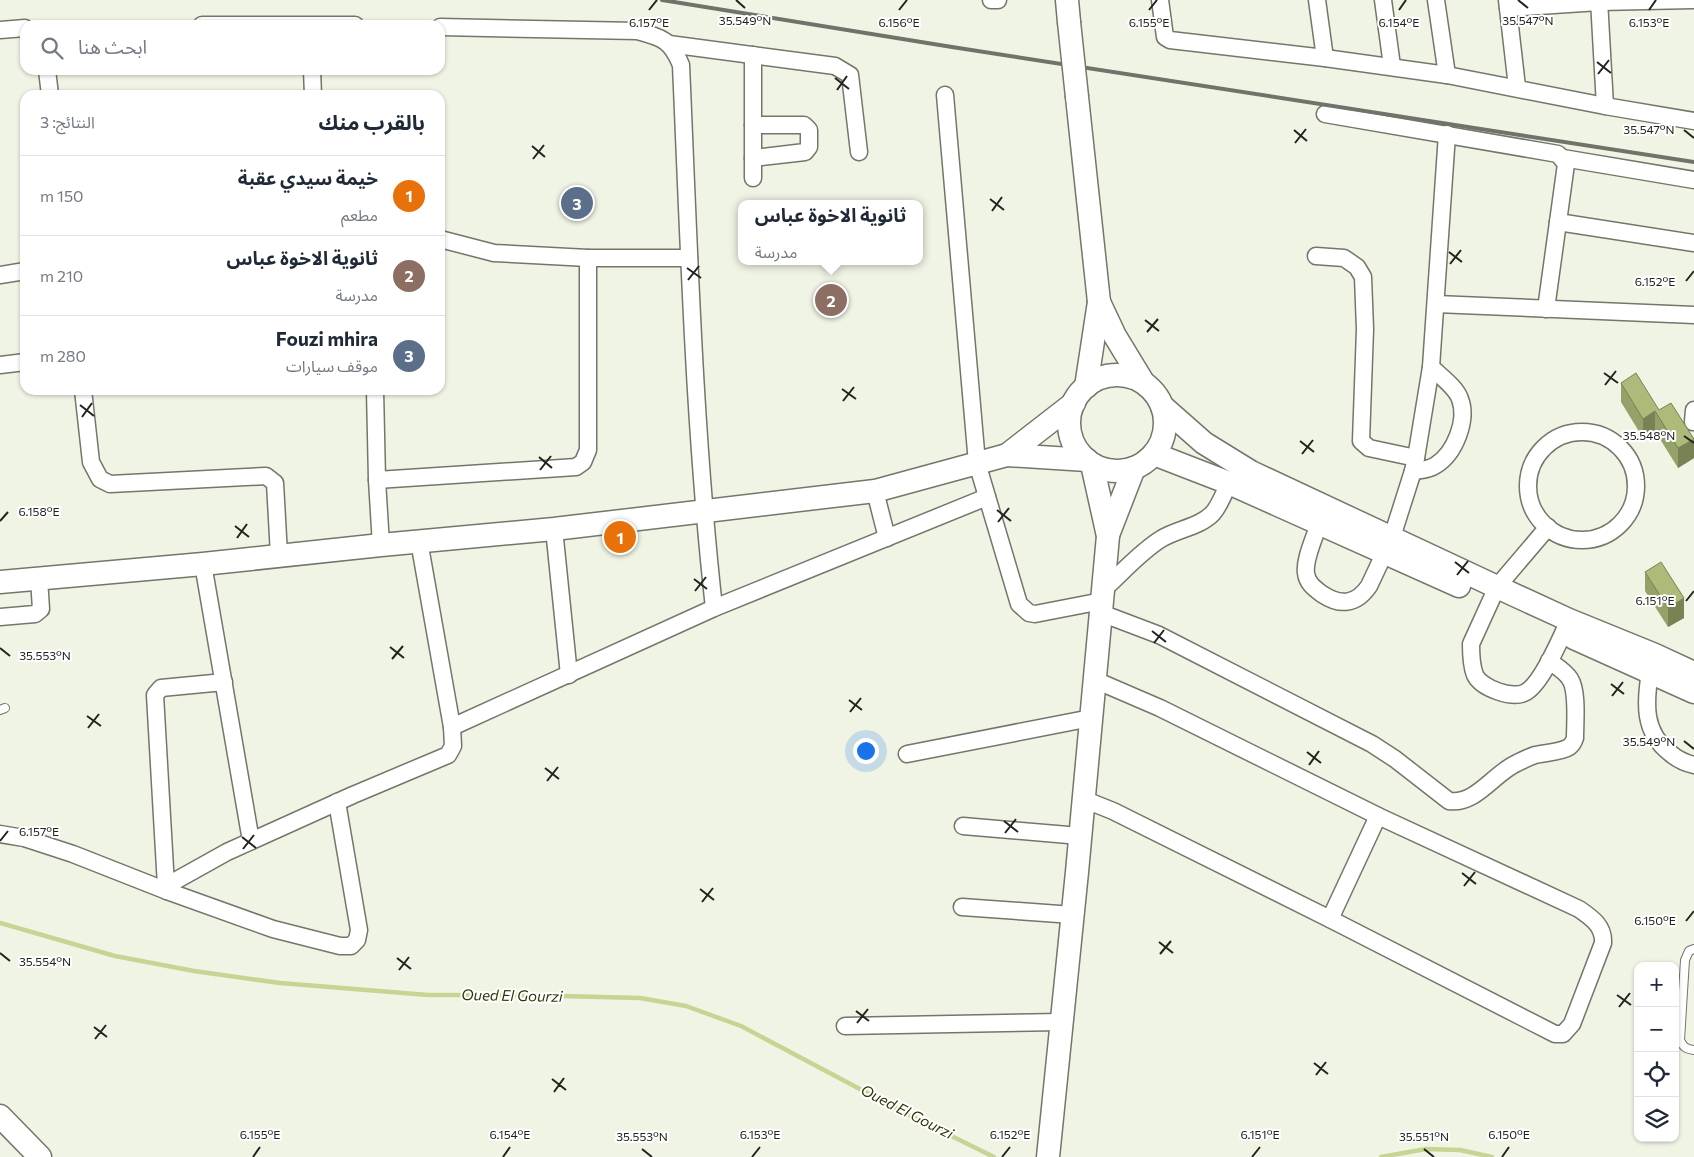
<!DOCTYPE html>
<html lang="ar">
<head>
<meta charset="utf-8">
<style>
	:root { --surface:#fff; --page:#f2f2f3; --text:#1f2937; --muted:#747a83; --line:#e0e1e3; --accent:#111827 }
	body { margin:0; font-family:Commissioner,"Noto Sans Arabic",sans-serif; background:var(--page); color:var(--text); direction:rtl }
	.controls { position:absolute; right:15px; bottom:15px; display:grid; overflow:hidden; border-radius:10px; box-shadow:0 1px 4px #0004 }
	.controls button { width:45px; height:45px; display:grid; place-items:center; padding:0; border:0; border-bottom:1px solid var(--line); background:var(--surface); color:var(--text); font:25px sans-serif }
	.you { position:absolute; left:865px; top:750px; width:18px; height:18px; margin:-12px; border:4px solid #fff; border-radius:50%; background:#1a73e8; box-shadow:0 0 0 8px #1a73e833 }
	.badge { display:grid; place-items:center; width:32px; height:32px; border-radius:50%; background:var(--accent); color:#fff; font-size:16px; font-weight:700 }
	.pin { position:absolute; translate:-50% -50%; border:2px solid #fff; box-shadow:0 1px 5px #0006 }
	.popup { position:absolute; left:738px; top:200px; width:185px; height:65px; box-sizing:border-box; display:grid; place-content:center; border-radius:10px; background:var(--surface); filter:drop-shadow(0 1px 4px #0005); font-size:16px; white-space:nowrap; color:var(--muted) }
	.popup b { font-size:19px; color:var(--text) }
	.popup::after { content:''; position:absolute; left:50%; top:100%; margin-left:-10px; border:10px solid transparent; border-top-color:var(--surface) }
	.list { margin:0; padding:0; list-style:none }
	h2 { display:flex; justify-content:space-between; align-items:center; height:65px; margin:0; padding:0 20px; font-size:21px }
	h2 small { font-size:16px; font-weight:400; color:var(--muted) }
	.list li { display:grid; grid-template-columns:32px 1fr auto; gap:15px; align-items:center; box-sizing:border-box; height:80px; padding:0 20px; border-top:1px solid var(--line) }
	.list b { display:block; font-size:19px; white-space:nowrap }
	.list p { margin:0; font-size:16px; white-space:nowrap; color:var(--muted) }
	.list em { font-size:16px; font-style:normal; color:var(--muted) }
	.icon { flex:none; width:28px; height:28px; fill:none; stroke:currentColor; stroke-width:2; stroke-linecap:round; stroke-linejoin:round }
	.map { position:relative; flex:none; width:1694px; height:1157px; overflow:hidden; direction:ltr }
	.search { position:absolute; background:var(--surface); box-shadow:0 1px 4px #0004; left:20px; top:20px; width:425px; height:55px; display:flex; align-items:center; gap:12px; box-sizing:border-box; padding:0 18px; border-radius:15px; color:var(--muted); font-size:19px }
	.panel { position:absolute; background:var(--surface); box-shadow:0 1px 4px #0004; left:20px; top:90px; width:425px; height:305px; border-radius:15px; direction:rtl }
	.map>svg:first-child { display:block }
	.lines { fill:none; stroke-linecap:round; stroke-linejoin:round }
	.stream { stroke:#c6d593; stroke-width:4.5 }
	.lane-casing { stroke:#737669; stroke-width:10 }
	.street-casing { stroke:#737669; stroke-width:19 }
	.secondary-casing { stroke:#737669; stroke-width:25 }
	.lane { stroke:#fff; stroke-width:8 }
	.street { stroke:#fff; stroke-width:16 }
	.secondary { stroke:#fff; stroke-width:22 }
	.rail { stroke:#70736a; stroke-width:4 }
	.secondary-bridge-casing { stroke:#737669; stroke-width:25; stroke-linecap:butt }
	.secondary-bridge { stroke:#fff; stroke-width:22 }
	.wall { fill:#94a169 }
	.shaded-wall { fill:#788355 }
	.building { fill:#acbb7a; stroke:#788355 }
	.ticks { fill:none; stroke:#22231e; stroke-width:2 }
	.labels { text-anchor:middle; stroke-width:4; stroke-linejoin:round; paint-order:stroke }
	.water-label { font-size:15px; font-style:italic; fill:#2e3704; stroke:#fff }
	.ticks-label { font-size:12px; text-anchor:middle; fill:#22231e; stroke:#fff; stroke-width:4; stroke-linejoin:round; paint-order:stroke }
</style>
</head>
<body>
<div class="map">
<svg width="1694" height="1157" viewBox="0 0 1694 1157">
	<rect width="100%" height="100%" fill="#f0f4e5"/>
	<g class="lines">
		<g class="stream">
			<path d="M 0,923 L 115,956 L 194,971 L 280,983 L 428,995 L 522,995 L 640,998 L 686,1006 L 741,1026 L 907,1114 L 994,1157"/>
			<path d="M 1381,1157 L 1426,1149 L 1460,1150 L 1492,1157"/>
		</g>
		<defs>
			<g id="lane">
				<path d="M 0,710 L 5,708"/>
				<path d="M 1694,949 L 1689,951 L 1685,960 L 1680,1040 C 1683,1047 1686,1049 1694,1050"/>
			</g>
			<g id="street">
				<path d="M 991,0 L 998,0"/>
				<path d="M 1160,0 L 1165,37 L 1170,40 L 1325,58 L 1447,75 L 1605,106 L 1694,121"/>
				<path d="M 1317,0 L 1325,58"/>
				<path d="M 1383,0 L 1392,66"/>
				<path d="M 1436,0 L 1447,75"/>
				<path d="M 1507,0 L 1517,87"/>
				<path d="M 1599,0 L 1605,106"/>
				<path d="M 1508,8 L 1599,2 L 1693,0"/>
				<path d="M 202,25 L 355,25"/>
				<path d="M 440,27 L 637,31 C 663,38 671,40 681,65 C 689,246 694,428 714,608"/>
				<path d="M 0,30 L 25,28"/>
				<path d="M 669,44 L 835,66 L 850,75 L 859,152"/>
				<path d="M 47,70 L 50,95"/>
				<path d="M 312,70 L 313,95"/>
				<path d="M 945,95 L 977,463 L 1019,604 L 1029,613 L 1035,614 L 1102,601"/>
				<path d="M 1325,114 L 1558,154 L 1566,164 L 1546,309"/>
				<path d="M 753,158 L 805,152 L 809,147 L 809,130 L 804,125 L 753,125"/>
				<path d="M 1563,158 L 1694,180"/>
				<path d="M 753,178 L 753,55"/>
				<path d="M 1558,222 L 1694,243"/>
				<path d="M 440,239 L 494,253 L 588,258 L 689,258"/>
				<path d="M 1316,256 L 1344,258 L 1357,267 L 1363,277 L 1365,329 L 1361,441 L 1369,448 L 1416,458"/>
				<path d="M 0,275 L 25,271"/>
				<path d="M 1436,304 L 1694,315"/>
				<path d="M 0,365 L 25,362"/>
				<path d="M 83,390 L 91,462 L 100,479 L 110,484 L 266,476 L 275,483 L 279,555"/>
				<path d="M 375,390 L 377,480 L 381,545"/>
				<path d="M 1693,422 L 1694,410"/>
				<circle cx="1582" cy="486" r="54"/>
				<path d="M 1413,471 C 1421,470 1429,470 1436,465 C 1455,453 1468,420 1460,399 C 1456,387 1440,376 1431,367"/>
				<path d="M 377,480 L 576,467 L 583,462 L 588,450 L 588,258"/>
				<path d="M 875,491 L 887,538"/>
				<path d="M 1319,523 C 1315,537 1304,559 1306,573 C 1307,583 1314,588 1322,594 C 1340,606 1356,605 1369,586 L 1392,537 L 1413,471 L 1416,458 L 1431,367 L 1447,134"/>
				<path d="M 1548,527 L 1497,587 L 1471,644 C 1471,654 1471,665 1475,675 C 1481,688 1513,700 1526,692 C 1542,683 1561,638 1569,620"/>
				<path d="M 554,529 L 569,675"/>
				<path d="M 203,564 L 251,841"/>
				<path d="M 1103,590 C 1122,573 1140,552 1161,539 C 1177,529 1200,527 1213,513 C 1220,505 1224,493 1229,483"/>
				<path d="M 1101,613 L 1159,635 L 1372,744 L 1395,759 L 1449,801 C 1476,805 1494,773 1517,763 C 1523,760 1529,757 1535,755 C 1544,753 1562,752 1569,747 C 1572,745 1574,741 1575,738 C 1575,723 1578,691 1570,679 C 1565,671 1556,666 1549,661"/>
				<path d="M 0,617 L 35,614 L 41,609 L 39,579"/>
				<path d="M 1650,672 C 1645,703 1643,732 1670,753 C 1677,759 1685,763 1694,765"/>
				<path d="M 452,727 L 714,608 L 987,497"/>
				<path d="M 907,754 L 1091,718"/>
				<path d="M 1083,799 L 1113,811 L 1330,919 L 1555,1034 L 1563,1034 L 1572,1024 L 1603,943 C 1604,926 1592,918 1579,909 L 1378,816 L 1160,708 L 1095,680"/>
				<path d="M 963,826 L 1080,836"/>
				<path d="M 0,834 L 24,838 L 73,854 L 167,891 L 273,929 L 340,946 L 351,946 L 357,940 L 359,930 L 337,802"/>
				<path d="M 166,886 L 155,695 L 161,688 L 224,682"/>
				<path d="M 167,891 L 166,886 L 227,852 L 353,795 L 448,755 L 453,746 L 452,727 L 419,541"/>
				<path d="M 962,907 L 1073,915"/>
				<path d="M 1330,919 L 1378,816"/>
				<path d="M 845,1026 L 1061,1022"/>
			</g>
			<g id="secondary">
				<path d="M 1067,0 L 1069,22"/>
				<path d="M 1077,97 L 1099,302 L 1086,387"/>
				<path d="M 1099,302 L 1115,336 L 1143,382"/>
				<circle cx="1117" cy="423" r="48"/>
				<path d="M 1162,406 L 1204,443 L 1251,472 L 1497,587 L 1569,620 L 1655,655 L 1694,673"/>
				<path d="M 1154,454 L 1229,483 L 1459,586"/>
				<path d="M 1007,455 L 1074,403"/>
				<path d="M 1108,535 L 1134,468"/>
				<path d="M 0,582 L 203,564 L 381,545 L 554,529 L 875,491 L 1007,455 L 1087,460"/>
				<path d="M 1574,638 L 1694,692"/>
				<path d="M 0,1116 L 40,1157"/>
				<path d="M 1048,1157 L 1077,872 L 1108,536 L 1092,464"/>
			</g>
		</defs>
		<use href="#lane" class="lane-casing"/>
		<use href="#street" class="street-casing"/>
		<use href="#secondary" class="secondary-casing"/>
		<use href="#lane" class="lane"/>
		<use href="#street" class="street"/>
		<use href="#secondary" class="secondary"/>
		<path class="rail" d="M 662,0 L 952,47 L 1694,162"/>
		<defs>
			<path id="secondary-bridge" d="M 1069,22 L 1077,97"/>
		</defs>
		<use href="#secondary-bridge" class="secondary-bridge-casing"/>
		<use href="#secondary-bridge" class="secondary-bridge"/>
	</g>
	<g class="wall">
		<path d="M 1621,383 L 1659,410 L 1694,458 L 1678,468 L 1655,431 L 1643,438 L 1621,402 Z"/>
		<path d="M 1645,572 L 1684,618 L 1668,627 L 1645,591 Z"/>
	</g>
	<g class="shaded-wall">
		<path d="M 1655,411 L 1655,431 L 1643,438 L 1643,419 Z"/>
		<path d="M 1694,439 L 1694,458 L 1678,468 L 1678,448 Z"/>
		<path d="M 1684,598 L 1684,618 L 1668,627 L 1668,608 Z"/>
	</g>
	<g class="building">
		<path d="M 1636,373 L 1659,410 L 1671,403 L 1694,439 L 1678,448 L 1655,411 L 1643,419 L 1621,383 Z"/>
		<path d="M 1661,562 L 1684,598 L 1668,608 L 1645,572 Z"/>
	</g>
	<path class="ticks" d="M 736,0 L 745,8M 1518,0 L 1528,8M 649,10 L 657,0M 899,10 L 907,0M 1149,10 L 1157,0M 1399,10 L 1406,0M 1649,10 L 1656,0M 1597,62 L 1611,73M 1598,74 L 1609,60M 835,78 L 849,89M 837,90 L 847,76M 1294,130 L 1307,141M 1684,130 L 1694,138M 1295,143 L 1306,129M 532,146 L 545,157M 533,159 L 544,145M 990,199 L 1004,210M 992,211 L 1002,197M 1449,252 L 1462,262M 1450,264 L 1461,250M 687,268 L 701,278M 688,280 L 699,266M 1686,281 L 1694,271M 1145,320 L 1159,331M 1147,332 L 1158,319M 1604,373 L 1618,383M 1605,385 L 1616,371M 842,389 L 856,399M 843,401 L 854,387M 80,405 L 94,416M 82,417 L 92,403M 1684,436 L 1694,443M 1300,441 L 1314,452M 1302,454 L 1313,440M 539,457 L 552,468M 540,470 L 551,456M 997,510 L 1011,521M 0,521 L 8,512M 998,522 L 1009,508M 235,526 L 249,537M 237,538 L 247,524M 1455,562 L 1469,573M 1457,575 L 1468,561M 694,579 L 707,589M 695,591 L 706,577M 1686,601 L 1694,591M 1152,631 L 1166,642M 1154,643 L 1164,630M 390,647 L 404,658M 0,648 L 10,656M 392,659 L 403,646M 1611,684 L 1624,694M 1612,696 L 1623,682M 849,700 L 862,710M 850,712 L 861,698M 87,716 L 101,726M 88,728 L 99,714M 1684,741 L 1694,749M 1307,752 L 1321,763M 1309,765 L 1319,751M 545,768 L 559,779M 547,781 L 558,767M 1004,821 L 1018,832M 1005,833 L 1016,819M 242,837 L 256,848M 0,841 L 8,831M 243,849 L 254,835M 1462,873 L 1476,884M 1464,886 L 1475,872M 700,889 L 714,900M 702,902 L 713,888M 1686,921 L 1694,911M 1159,942 L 1173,953M 0,953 L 10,961M 1160,954 L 1171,941M 397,958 L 411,969M 399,970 L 409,957M 1617,995 L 1631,1005M 1619,1007 L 1630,993M 856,1011 L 869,1021M 857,1023 L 868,1009M 94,1027 L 107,1037M 95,1039 L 106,1025M 1314,1063 L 1328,1074M 1316,1075 L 1326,1062M 552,1079 L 566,1090M 554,1092 L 564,1078M 642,1149 L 652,1157M 1424,1149 L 1434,1157M 253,1157 L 260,1147M 503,1157 L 510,1147M 752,1157 L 760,1147M 1002,1157 L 1010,1147M 1252,1157 L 1260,1147M 1502,1157 L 1509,1147"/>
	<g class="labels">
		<g class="water-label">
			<text transform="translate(512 996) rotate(1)" y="5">Oued El Gourzi</text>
			<text transform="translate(907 1112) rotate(27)" y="5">Oued El Gourzi</text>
		</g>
	</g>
	<g class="ticks-label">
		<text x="745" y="25">35.549°N</text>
		<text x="1528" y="25">35.547°N</text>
		<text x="649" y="27">6.157°E</text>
		<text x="899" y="27">6.156°E</text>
		<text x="1149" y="27">6.155°E</text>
		<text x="1399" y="27">6.154°E</text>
		<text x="1649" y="27">6.153°E</text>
		<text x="1649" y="134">35.547°N</text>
		<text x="1655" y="286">6.152°E</text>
		<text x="1649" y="440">35.548°N</text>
		<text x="39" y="516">6.158°E</text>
		<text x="1655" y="605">6.151°E</text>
		<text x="45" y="660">35.553°N</text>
		<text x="1649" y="746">35.549°N</text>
		<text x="39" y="836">6.157°E</text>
		<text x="1655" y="925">6.150°E</text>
		<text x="45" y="966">35.554°N</text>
		<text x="260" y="1139">6.155°E</text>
		<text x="510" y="1139">6.154°E</text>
		<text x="760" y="1139">6.153°E</text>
		<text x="1010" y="1139">6.152°E</text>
		<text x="1260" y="1139">6.151°E</text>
		<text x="1509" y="1139">6.150°E</text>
		<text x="642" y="1141">35.553°N</text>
		<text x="1424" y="1141">35.551°N</text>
	</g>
</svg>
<div class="controls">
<button>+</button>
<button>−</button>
<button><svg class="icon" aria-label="locate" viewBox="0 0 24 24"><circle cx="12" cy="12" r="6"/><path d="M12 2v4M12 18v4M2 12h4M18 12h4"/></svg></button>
<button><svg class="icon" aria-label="layers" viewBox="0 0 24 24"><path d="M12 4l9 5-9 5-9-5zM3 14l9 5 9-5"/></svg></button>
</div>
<div class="you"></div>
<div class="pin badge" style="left:620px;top:537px;background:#e8710a">1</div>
<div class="pin badge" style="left:831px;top:300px;background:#8d6e63">2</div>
<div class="popup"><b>ثانوية الاخوة عباس</b>مدرسة</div>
<div class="pin badge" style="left:577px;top:203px;background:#5c6f8a">3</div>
<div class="search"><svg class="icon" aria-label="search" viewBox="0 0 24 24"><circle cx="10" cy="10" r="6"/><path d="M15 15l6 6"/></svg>ابحث هنا</div>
<section class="panel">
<h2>بالقرب منك<small>النتائج: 3</small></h2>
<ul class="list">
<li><span class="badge" style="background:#e8710a">1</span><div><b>خيمة سيدي عقبة</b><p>مطعم</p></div><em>150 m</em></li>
<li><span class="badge" style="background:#8d6e63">2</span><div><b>ثانوية الاخوة عباس</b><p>مدرسة</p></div><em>210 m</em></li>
<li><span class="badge" style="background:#5c6f8a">3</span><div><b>Fouzi mhira</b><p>موقف سيارات</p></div><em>280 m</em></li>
</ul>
</section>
</div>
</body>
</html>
